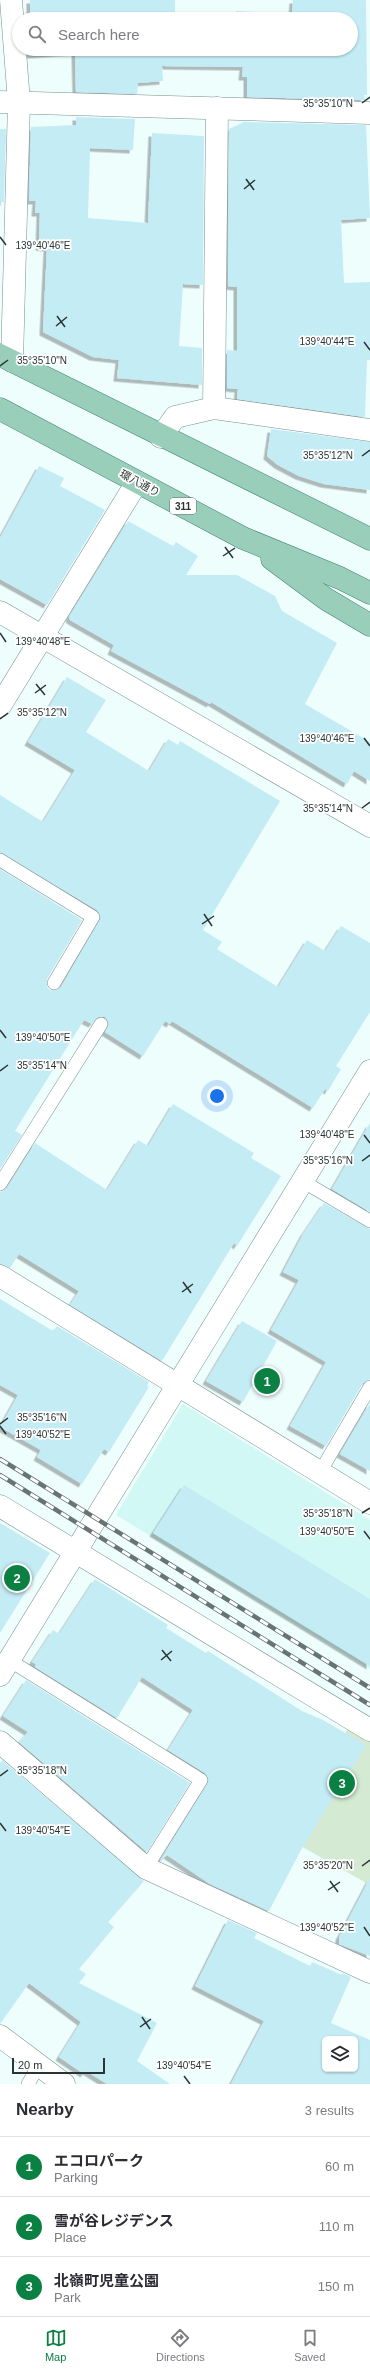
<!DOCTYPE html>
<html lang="en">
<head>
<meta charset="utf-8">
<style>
	:root { --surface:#fff; --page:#f2f2f3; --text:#2b2b33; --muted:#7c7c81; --line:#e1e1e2; --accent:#0b8043 }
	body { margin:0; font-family:Arial,"Noto Sans JP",sans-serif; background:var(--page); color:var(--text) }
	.controls { position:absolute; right:12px; bottom:12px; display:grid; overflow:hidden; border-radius:6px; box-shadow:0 1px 3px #0004 }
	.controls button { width:36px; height:36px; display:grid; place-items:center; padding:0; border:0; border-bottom:1px solid var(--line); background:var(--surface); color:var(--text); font:20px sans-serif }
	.scale { position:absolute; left:12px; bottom:10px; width:93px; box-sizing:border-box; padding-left:4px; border:2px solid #293433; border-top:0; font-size:11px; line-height:14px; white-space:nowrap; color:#293433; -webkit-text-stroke:3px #fff; paint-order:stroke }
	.you { position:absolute; left:217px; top:1096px; width:14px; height:14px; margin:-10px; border:3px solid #fff; border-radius:50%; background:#1a73e8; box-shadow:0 0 0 6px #1a73e833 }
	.badge { display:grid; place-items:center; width:26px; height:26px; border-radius:50%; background:var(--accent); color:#fff; font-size:13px; font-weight:700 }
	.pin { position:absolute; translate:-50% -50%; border:2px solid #fff; box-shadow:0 1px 4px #0006 }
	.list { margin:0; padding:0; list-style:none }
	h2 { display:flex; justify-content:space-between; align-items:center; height:52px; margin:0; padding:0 16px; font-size:17px }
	h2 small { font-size:13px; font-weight:400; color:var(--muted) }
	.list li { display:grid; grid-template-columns:26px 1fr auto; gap:12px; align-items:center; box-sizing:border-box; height:60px; padding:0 16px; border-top:1px solid var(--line) }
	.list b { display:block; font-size:15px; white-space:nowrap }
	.list p { margin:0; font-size:13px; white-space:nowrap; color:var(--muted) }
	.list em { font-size:13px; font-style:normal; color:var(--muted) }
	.icon { flex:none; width:22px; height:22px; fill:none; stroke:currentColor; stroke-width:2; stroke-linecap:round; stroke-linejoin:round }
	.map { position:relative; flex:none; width:370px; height:2084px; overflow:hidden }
	.search { position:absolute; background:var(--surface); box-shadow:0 1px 3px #0004; left:12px; right:12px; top:12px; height:44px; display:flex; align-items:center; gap:10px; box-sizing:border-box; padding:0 14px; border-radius:22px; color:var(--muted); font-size:15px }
	.sheet { height:232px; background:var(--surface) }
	nav { display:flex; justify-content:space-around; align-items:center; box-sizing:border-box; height:56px; border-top:1px solid var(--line); background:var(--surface); font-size:11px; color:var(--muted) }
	nav a { display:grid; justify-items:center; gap:2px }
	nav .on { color:var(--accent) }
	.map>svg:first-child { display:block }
	.built { fill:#d1f8f4 }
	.green { fill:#d4ead2 }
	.building { fill:#c4ecf5; fill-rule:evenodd; filter:url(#shadow) }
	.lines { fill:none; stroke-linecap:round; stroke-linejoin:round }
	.service-casing { stroke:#77918f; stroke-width:14 }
	.minor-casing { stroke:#77918f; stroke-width:23 }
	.tertiary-casing { stroke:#77918f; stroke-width:23 }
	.primary-casing { stroke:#46836e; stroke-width:23 }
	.service { stroke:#fff; stroke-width:13 }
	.minor { stroke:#fff; stroke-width:22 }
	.tertiary { stroke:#fff; stroke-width:22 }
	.primary { stroke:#99cebb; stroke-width:22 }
	.rail-casing { stroke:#677473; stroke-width:4.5 }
	.rail { stroke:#fff; stroke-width:3; stroke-dasharray:9; stroke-linecap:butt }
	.ticks { fill:none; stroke:#293433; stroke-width:1.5 }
	.labels { text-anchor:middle; stroke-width:3.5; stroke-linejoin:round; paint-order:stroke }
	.shield { fill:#fff; stroke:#697170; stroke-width:1 }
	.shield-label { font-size:10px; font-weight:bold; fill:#293433 }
	.street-label { font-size:11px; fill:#293433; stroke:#fff }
	.ticks-label { font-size:10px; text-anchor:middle; fill:#293433; stroke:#fff; stroke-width:3.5; stroke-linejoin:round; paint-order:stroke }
</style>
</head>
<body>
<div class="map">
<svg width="370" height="2084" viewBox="0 0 370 2084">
	<defs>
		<filter id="shadow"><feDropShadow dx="-3.5" dy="3.5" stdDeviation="0" flood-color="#0004"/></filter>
	</defs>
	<rect width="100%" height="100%" fill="#edfefd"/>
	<path class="built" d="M 183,1404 L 370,1520 L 370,1669 L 116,1515 Z"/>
	<path class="green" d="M 353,1720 L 370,1730 L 370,1885 L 283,1836 Z"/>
	<g class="building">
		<path d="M 30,0 L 175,0 L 175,13 L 236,13 L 236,11 L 292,14 L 293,0 L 366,0 L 367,95 L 364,95 L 365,100 L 247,97 L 247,77 L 242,77 L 243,67 L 162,66 L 163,81 L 138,83 L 137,94 L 76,92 L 75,52 L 30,55 L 30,49 L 351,49 L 351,19 L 30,19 Z"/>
		<path d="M 76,117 L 135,119 L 133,150 L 90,148 L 88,218 L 148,223 L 152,133 L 204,136 L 203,285 L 183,284 L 179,346 L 202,348 L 202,385 L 117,378 L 119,360 L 93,357 L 43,332 L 47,248 L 39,247 L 40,213 L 35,213 L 36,201 L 29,201 L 31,127 L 76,125 Z"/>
		<path d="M 244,122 L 366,125 L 370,218 L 341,220 L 344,283 L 370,282 L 370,360 L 367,360 L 365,417 L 237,399 L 238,389 L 227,388 L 227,350 L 237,351 L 237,287 L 228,286 L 229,129 Z"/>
		<path d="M 0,129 L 6,129 L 4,202 L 0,202 Z"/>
		<path d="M 271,429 L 370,442 L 370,490 L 324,484 L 299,476 L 278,465 L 267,456 Z"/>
		<path d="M 39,466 L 64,478 L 60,486 L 105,510 L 47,605 L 0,579 L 0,538 Z"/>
		<path d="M 128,521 L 173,546 L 176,542 L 198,556 L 186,575 L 237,575 L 275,596 L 282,611 L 337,643 L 305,704 L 370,742 L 370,781 L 354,771 L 347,784 L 211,702 L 210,704 L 111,651 L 114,645 L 70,620 L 69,617 Z"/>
		<path d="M 67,677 L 106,700 L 86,732 L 149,771 L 168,739 L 178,745 L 180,741 L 280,801 L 203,930 L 222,942 L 217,949 L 278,987 L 307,940 L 325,951 L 341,926 L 370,943 L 370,1012 L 336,1066 L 341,1069 L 328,1091 L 325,1089 L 313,1108 L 172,1021 L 170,1024 L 165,1021 L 143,1056 L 105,1032 L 109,1024 L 105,1017 L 98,1017 L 92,1024 L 84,1020 L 15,1131 L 22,1135 L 0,1169 L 0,869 L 82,920 L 47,979 L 47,987 L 50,990 L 58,990 L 61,987 L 101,918 L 97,910 L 0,852 L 0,795 L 43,822 L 75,770 L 28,742 Z"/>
		<path d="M 173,1104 L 254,1153 L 251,1158 L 281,1176 L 237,1246 L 234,1243 L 162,1361 L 70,1305 L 79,1291 L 19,1254 L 10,1268 L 0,1264 L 0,1192 L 7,1188 L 35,1143 L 107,1190 L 138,1140 L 148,1146 Z"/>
		<path d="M 370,1123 L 370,1212 L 332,1189 Z"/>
		<path d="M 324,1203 L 370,1229 L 370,1379 L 363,1383 L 326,1446 L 290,1426 L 326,1362 L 271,1330 L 299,1280 L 283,1272 L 303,1234 Z"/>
		<path d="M 0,1299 L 53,1331 L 57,1326 L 149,1382 L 147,1386 L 149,1387 L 109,1452 L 104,1449 L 82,1484 L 37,1457 L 41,1450 L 0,1427 L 18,1395 L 0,1385 Z"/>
		<path d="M 242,1321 L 277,1341 L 243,1402 L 206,1381 Z"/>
		<path d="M 370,1403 L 370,1471 L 340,1454 Z"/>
		<path d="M 184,1485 L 370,1599 L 370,1666 L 153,1533 Z"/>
		<path d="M 0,1523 L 50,1553 L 0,1633 Z"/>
		<path d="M 95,1579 L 168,1625 L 166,1628 L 206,1653 L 208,1651 L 302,1711 L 323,1720 L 366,1745 L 301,1850 L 269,1911 L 210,1884 L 167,1855 L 160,1861 L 209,1781 L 205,1773 L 168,1750 L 193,1710 L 142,1677 L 117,1718 L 35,1667 L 36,1664 L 32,1662 L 53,1630 L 59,1634 Z"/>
		<path d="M 26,1680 L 190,1783 L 147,1852 L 19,1742 L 28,1732 L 3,1716 Z"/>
		<path d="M 2,1760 L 144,1881 L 108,1922 L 114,1927 L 79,1969 L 86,1974 L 79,1983 L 157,2023 L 137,2061 L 170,2084 L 107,2084 L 86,2071 L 84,2074 L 59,2057 L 81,2022 L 29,1983 L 0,2024 L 0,1763 Z"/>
		<path d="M 370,1878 L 370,1956 L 339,1944 L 339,1937 Z"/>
		<path d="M 228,1920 L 257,1933 L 254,1938 L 310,1966 L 312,1962 L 342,1975 L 342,1973 L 351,1977 L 331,2023 L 370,2040 L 370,2084 L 231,2084 L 264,2021 L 195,1986 ZM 325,2039 L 355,2039 L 355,2069 L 325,2069 Z"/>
	</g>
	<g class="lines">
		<defs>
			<g id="service">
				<path d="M 0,860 L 93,917 L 54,983"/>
				<path d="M 304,1182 L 370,1221"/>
				<path d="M 0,1184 L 101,1024"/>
				<path d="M 320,1472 L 370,1387"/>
				<path d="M 9,1660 L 201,1780 L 146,1868"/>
				<path d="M 28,2084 L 39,2065"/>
			</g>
			<g id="minor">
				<path d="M 11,0 L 19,102 L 12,361"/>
				<path d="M 0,102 L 370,113"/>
				<path d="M 214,408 L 217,108"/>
				<path d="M 161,437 L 175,417 L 214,408 L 370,430"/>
				<path d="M 0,706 L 137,482"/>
				<path d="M 0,1276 L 370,1503"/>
				<path d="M 0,1506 L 370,1730"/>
				<path d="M 0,1675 L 370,1071"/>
				<path d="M 0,1742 L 146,1868 L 370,1972"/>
				<path d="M 0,2036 L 64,2084"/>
			</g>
			<path id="tertiary" d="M 0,612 L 370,826"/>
			<g id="primary">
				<path d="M 0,355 L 370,539"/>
				<path d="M 0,409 L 243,538 L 340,578 L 370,593"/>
				<path d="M 272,559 L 326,599 L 370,625"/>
			</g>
		</defs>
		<use href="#service" class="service-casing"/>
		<use href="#minor" class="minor-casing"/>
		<use href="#tertiary" class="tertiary-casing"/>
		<use href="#primary" class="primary-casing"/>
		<use href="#service" class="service"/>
		<use href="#minor" class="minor"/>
		<use href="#tertiary" class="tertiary"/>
		<use href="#primary" class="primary"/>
		<defs>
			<g id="rail">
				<path d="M 0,1459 L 370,1688"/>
				<path d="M 0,1475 L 370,1705"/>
			</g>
		</defs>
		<use href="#rail" class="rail-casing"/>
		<use href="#rail" class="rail"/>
	</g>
	<path class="ticks" d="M 362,103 L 370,97M 246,179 L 254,190M 244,189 L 255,180M 0,237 L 6,245M 57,316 L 65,327M 56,326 L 67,317M 364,342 L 370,350M 0,366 L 8,360M 362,456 L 370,450M 225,547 L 233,558M 223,556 L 235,548M 0,633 L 6,642M 36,684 L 45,695M 35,693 L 46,685M 0,719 L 8,713M 364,738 L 370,746M 362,808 L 370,802M 204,914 L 212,926M 202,924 L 214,916M 0,1030 L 6,1038M 0,1071 L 8,1065M 364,1135 L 370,1143M 362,1161 L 370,1155M 183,1282 L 191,1293M 182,1292 L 193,1284M 0,1424 L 8,1418M 0,1426 L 6,1434M 362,1513 L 370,1508M 364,1531 L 370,1539M 162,1650 L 171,1661M 161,1660 L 172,1651M 0,1776 L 8,1770M 0,1823 L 6,1831M 362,1866 L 370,1860M 330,1881 L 338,1892M 328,1890 L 340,1882M 364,1927 L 370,1936M 142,2017 L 150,2029M 140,2027 L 151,2019M 184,2076 L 190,2084"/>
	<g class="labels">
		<rect class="shield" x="170" y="498" width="26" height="16" rx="3"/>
		<g class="shield-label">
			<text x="183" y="510">311</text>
		</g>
		<g class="street-label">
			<text transform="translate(140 483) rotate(28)" y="4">環八通り</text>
		</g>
	</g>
	<g class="ticks-label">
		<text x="328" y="107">35°35'10"N</text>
		<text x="43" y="249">139°40'46"E</text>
		<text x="327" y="345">139°40'44"E</text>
		<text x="42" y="364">35°35'10"N</text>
		<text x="328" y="459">35°35'12"N</text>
		<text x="43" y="645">139°40'48"E</text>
		<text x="42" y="716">35°35'12"N</text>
		<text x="327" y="742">139°40'46"E</text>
		<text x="328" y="812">35°35'14"N</text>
		<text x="43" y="1041">139°40'50"E</text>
		<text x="42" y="1069">35°35'14"N</text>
		<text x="327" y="1138">139°40'48"E</text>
		<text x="328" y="1164">35°35'16"N</text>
		<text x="42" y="1421">35°35'16"N</text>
		<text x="43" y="1438">139°40'52"E</text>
		<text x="328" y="1517">35°35'18"N</text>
		<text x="327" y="1535">139°40'50"E</text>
		<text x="42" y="1774">35°35'18"N</text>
		<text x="43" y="1834">139°40'54"E</text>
		<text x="328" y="1869">35°35'20"N</text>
		<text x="327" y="1931">139°40'52"E</text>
		<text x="184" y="2069">139°40'54"E</text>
	</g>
</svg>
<div class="controls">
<button><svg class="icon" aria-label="layers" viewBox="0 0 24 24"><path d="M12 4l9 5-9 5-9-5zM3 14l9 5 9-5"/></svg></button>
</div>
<div class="scale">20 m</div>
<div class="you"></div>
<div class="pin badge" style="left:267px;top:1381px">1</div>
<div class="pin badge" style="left:17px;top:1578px">2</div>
<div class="pin badge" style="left:342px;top:1783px">3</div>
<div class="search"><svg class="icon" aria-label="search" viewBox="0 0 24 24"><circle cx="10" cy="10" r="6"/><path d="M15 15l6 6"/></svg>Search here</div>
</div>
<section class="sheet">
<h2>Nearby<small>3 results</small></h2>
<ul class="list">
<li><span class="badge">1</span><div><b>エコロパーク</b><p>Parking</p></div><em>60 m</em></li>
<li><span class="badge">2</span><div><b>雪が谷レジデンス</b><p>Place</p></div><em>110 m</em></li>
<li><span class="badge">3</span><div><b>北嶺町児童公園</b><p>Park</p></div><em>150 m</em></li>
</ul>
</section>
<nav>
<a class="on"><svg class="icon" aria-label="map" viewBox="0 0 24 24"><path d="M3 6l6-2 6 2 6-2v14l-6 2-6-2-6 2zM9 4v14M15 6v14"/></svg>Map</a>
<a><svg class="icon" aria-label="directions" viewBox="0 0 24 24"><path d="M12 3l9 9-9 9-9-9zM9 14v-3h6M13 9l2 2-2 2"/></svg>Directions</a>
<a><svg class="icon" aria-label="saved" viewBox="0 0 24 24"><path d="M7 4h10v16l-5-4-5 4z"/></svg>Saved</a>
</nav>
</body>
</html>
